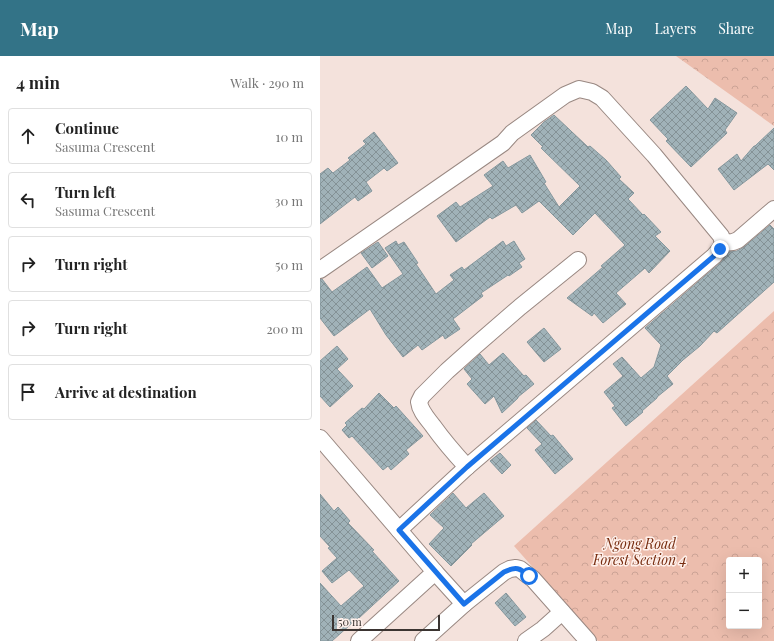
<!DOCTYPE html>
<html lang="en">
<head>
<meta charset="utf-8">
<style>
	:root { --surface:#fff; --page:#f6f6f6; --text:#222; --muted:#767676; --line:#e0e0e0; --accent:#337387 }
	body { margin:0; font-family:"Playfair Display",serif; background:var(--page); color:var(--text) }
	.controls { position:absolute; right:12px; bottom:12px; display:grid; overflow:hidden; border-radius:4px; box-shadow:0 4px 16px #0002 }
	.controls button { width:36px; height:36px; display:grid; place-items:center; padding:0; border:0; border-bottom:1px solid var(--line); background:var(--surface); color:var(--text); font:20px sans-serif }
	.scale { position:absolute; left:12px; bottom:10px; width:108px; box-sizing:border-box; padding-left:4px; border:2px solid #3b3431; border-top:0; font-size:11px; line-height:14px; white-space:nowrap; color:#3b3431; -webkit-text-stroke:3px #fff0eb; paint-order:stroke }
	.stop { position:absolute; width:12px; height:12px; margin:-9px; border:3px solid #1a73e8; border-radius:50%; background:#fff }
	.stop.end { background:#1a73e8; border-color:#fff; box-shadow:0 1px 4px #0008 }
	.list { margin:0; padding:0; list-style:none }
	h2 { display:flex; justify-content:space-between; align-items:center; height:52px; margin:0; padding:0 16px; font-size:17px }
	h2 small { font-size:13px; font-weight:400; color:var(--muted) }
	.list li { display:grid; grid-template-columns:26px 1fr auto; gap:12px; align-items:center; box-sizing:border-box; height:56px; margin:0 8px 8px; padding:0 8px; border:1px solid var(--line); border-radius:4px }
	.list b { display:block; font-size:15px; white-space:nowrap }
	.list p { margin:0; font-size:13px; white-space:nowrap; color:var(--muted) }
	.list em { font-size:13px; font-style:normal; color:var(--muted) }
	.icon { flex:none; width:22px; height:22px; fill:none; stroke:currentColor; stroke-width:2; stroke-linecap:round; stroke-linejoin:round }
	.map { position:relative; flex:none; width:454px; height:585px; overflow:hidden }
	header { display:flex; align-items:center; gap:24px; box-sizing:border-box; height:56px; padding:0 20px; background:var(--accent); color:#fff }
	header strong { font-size:19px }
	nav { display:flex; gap:22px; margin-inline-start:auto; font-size:14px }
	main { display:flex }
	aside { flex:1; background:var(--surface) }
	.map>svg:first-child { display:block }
	.forest { fill:url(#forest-crowns); fill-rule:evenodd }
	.building { fill:url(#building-cross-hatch); stroke:#85979d }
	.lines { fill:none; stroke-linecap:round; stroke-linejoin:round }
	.minor-casing { stroke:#998882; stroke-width:18 }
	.minor { stroke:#fff; stroke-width:16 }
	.route { stroke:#1a73e8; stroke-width:5 }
	.labels { text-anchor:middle; stroke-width:3; stroke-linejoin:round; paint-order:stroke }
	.park-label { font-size:14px; font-style:italic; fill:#772c0f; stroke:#fff0eb }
</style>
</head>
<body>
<header>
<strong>Map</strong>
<nav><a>Map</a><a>Layers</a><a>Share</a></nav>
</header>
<main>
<aside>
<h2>4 min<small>Walk · 290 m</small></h2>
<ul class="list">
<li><svg class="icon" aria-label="ahead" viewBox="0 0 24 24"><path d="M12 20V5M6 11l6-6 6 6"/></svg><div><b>Continue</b><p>Sasuma Crescent</p></div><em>10 m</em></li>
<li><svg class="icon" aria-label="left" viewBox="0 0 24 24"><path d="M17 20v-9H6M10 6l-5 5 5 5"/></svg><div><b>Turn left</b><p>Sasuma Crescent</p></div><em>30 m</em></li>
<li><svg class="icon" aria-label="right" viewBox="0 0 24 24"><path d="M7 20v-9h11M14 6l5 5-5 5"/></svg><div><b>Turn right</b></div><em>50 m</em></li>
<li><svg class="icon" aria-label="right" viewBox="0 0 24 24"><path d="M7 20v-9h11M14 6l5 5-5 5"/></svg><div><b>Turn right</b></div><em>200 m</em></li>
<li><svg class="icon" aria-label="arrive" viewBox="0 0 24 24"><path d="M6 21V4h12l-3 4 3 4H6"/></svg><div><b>Arrive at destination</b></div></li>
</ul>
</aside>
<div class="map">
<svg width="454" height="585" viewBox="0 0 454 585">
	<defs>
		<pattern id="forest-crowns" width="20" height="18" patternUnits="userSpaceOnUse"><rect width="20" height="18" fill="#ecbdad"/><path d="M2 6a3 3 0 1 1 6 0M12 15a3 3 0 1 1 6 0" fill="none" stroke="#cba395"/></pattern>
		<pattern id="building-cross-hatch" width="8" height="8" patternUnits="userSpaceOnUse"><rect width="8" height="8" fill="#a0b2b8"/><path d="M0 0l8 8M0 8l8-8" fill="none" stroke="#849296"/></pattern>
	</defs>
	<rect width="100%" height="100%" fill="#f4e2dc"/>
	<g class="forest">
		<path d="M 356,0 L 454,0 L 454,70 Z"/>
		<path d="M 454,255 L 454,585 L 278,585 L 194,490 ZM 409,504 L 439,504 L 439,570 L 409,570 Z"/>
	</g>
	<g class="building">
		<path d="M 366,30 L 388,53 L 395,42 L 417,57 L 405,74 L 407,77 L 371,111 L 346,85 L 348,83 L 330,64 Z"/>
		<path d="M 234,59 L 268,91 L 270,90 L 286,104 L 301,121 L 299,123 L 314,137 L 308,143 L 323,159 L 324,158 L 341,176 L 335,180 L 350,195 L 329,217 L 325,212 L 296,237 L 306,248 L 283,267 L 274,257 L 272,260 L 247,242 L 283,211 L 281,210 L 305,189 L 275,157 L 253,179 L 219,145 L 202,157 L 196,149 L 172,163 L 170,161 L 136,186 L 117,160 L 136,146 L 140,151 L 173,130 L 164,119 L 183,105 L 188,112 L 210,99 L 226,126 L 224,127 L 239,151 L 260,130 L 221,92 L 223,91 L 211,79 L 224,66 Z"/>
		<path d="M 454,72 L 454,114 L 448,108 L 414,134 L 398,113 L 417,98 L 421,105 L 434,90 L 435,90 Z"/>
		<path d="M 54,76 L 78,107 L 67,115 L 64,112 L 46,126 L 52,135 L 38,145 L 35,141 L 0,168 L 0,118 L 8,112 L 13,117 L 30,104 L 28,102 L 46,88 L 43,85 Z"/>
		<path d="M 450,169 L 454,173 L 454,226 L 397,277 L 394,275 L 380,290 L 363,304 L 347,320 L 353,328 L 337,341 L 337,342 L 322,355 L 323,356 L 306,370 L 292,352 L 295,350 L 284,336 L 303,320 L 293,308 L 302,301 L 321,322 L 334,311 L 341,289 L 325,272 L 400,207 L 409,196 L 417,195 L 424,191 Z"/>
		<path d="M 76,185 L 78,189 L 84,186 L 98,207 L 96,208 L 116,238 L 134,224 L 130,219 L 142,211 L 144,214 L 183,185 L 186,190 L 194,185 L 205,203 L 199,207 L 202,211 L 189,220 L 188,219 L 161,237 L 163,240 L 133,263 L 140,273 L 125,283 L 123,279 L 102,294 L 98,289 L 83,301 L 66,279 L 50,253 L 14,280 L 0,262 L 0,223 L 2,223 L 12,236 L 47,211 L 62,232 L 83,218 L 65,192 Z"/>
		<path d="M 58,186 L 68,200 L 52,212 L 41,197 Z"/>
		<path d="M 224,272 L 241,293 L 224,306 L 207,286 Z"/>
		<path d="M 17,290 L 28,303 L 17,313 L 33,330 L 10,351 L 0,340 L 0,305 Z"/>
		<path d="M 183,297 L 204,320 L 206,319 L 214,328 L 198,341 L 198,342 L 182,357 L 174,340 L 165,348 L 147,328 L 152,323 L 144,313 L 160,298 L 169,309 Z"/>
		<path d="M 59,337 L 74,352 L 76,350 L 103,380 L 86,394 L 89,398 L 71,414 L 68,410 L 63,414 L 32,380 L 29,382 L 22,374 L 27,369 L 25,367 L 42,352 L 44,353 Z"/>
		<path d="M 216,364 L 231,380 L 233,379 L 253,403 L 235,418 L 215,394 L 222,388 L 207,372 Z"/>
		<path d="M 180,397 L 191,409 L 182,418 L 170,405 Z"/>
		<path d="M 133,437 L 146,452 L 164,437 L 184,460 L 151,488 L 152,489 L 131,510 L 109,488 L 124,472 L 110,459 Z"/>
		<path d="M 0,438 L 14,455 L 18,451 L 30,465 L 28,467 L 54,494 L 52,495 L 79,525 L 39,562 L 39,561 L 12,585 L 0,585 L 0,527 L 21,550 L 44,530 L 29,514 L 12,527 L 2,515 L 17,502 L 8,492 L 10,491 L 0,480 Z"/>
		<path d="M 186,537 L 206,561 L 195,570 L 175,547 Z"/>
	</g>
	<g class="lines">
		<defs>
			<g id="minor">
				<path d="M 403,187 L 413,186 L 418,184 L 454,153"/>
				<path d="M 0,214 L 183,87 L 192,77 L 245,39 L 259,33 L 272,36 L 282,42 L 334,99 L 401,180 L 403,187 L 400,193 L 394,200 L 147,411 L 79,474"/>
				<path d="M 0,382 L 115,516 L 144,548"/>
				<path d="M 147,411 C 135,398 123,384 113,370 C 107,362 100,355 99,346 L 102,340 L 127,315 L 155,290 L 200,251 L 258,204"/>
				<path d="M 39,585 L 115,516"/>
				<path d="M 103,585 L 144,548 L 184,516 L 190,513 L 196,512 L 200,513 L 205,517 L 213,523 L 268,585"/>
				<path d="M 206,585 L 223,573 L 242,556"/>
			</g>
		</defs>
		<use href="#minor" class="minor-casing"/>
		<use href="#minor" class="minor"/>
	</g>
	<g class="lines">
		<path class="route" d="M 209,520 C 200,512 196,510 184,516 L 144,548 L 116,516 L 79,474 L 147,411 L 394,200 L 400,193"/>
	</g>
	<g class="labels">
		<g class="park-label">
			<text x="320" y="493">Ngong Road<tspan x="320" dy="16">Forest Section 4</tspan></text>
		</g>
	</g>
</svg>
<div class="controls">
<button>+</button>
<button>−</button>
</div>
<div class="scale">50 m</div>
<div class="stop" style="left:209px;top:520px"></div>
<div class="stop end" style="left:400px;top:193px"></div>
</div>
</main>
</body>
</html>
